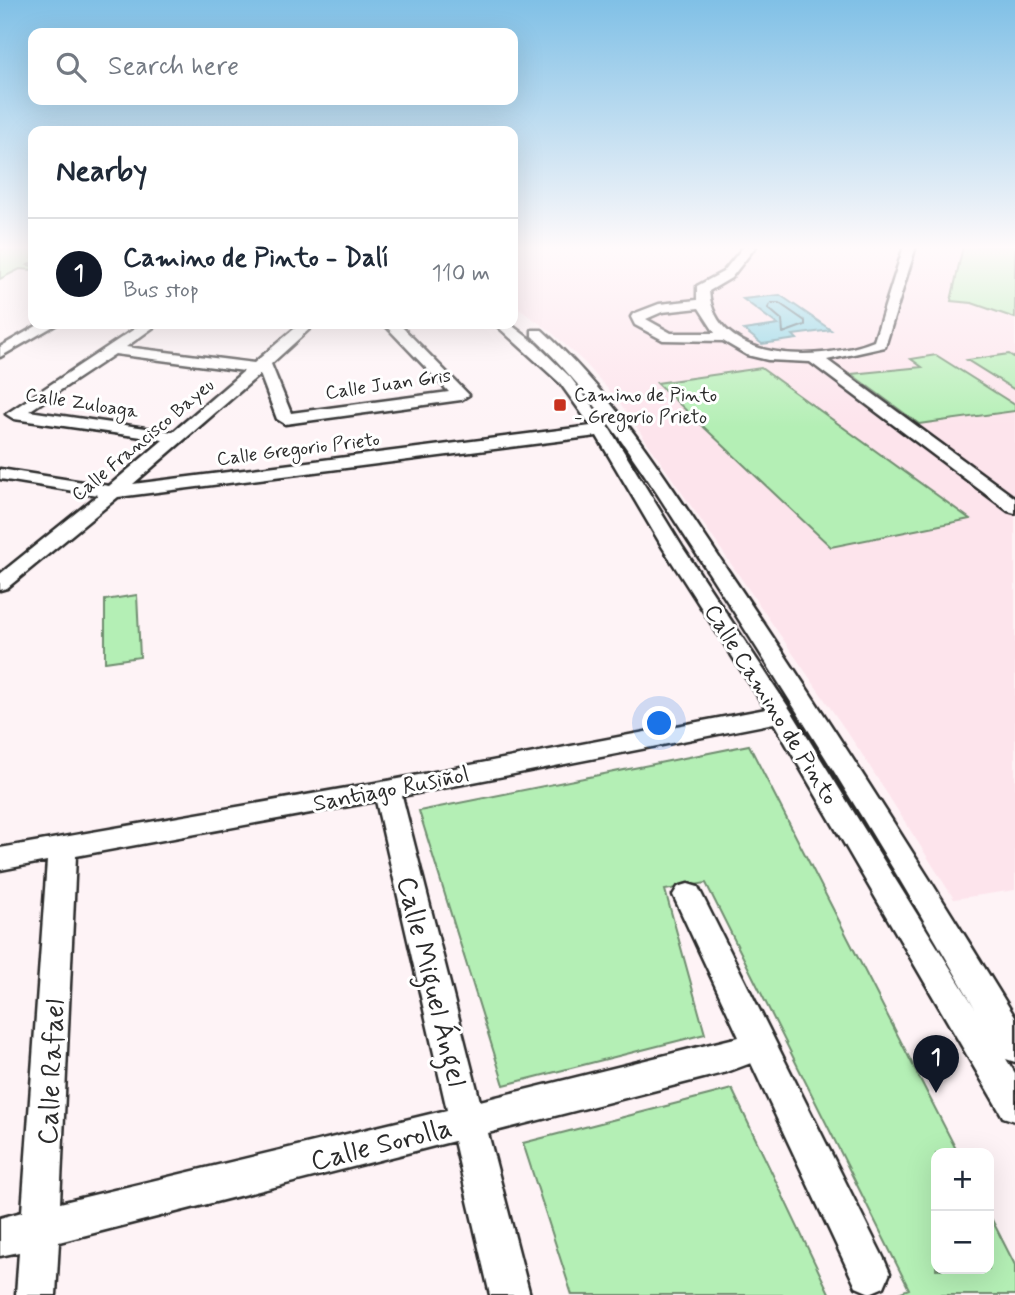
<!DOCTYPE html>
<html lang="en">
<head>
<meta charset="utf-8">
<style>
	:root { --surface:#fff; --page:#f2f2f3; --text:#1f2937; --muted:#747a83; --line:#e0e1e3; --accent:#111827 }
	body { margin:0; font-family:Mynerve,sans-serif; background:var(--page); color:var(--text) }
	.controls { position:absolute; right:21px; bottom:21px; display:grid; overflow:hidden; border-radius:14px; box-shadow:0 7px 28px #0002 }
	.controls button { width:63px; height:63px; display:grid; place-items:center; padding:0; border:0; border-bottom:2px solid var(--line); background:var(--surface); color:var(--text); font:35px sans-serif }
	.you { position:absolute; left:660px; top:724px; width:24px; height:24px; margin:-18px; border:5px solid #fff; border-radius:50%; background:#1a73e8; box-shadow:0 0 0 10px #1a73e833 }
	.badge { display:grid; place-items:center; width:46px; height:46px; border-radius:50%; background:var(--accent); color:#fff; font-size:23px; font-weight:700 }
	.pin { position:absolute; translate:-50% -58px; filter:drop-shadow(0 2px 4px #0008) }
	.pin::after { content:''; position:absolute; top:37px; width:24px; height:21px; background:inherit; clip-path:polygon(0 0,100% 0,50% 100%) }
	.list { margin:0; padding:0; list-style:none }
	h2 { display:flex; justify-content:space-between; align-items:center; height:91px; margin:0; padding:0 28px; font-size:30px }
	h2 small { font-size:23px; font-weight:400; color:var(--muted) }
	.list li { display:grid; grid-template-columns:46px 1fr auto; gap:21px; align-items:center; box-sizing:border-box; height:112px; padding:0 28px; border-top:2px solid var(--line) }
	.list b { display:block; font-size:26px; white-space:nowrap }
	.list p { margin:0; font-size:23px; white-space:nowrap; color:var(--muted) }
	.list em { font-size:23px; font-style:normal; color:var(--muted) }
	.icon { flex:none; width:38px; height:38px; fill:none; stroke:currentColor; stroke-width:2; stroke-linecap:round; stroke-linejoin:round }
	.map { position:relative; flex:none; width:1015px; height:1295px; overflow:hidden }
	.search { position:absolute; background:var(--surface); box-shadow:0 7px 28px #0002; left:28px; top:28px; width:490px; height:77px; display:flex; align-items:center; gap:18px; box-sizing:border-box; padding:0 24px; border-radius:14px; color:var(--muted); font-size:26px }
	.panel { position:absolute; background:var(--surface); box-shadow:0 7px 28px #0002; left:28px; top:126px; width:490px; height:203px; border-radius:14px }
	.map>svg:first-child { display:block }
	.built { fill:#fde4ec }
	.green { fill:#b4efb5; stroke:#708d70; stroke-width:2 }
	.water { fill:#84d1e2; stroke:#608f99; stroke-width:2 }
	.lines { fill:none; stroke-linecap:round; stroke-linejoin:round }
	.shore { stroke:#4f6d74; stroke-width:2 }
	.street-casing { stroke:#2b2b2b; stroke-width:5 }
	.street { fill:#fff; fill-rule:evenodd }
	.poi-dot { fill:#c8321e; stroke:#fff; stroke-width:2.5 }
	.labels { text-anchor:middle; stroke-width:6; stroke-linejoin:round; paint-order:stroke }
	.far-street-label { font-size:19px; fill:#2b2b2b; stroke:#fff }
	.far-poi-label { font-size:19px; fill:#2b2b2b; stroke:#fff; text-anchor:start }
	.street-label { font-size:23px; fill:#2b2b2b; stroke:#fff }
	.near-street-label { font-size:28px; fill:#2b2b2b; stroke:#fff }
</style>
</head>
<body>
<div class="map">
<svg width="1015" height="1295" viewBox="0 0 1015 1295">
	<rect width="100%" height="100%" fill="#fef3f6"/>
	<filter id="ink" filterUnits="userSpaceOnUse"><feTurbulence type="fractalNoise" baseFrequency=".0143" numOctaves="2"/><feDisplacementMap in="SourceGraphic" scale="14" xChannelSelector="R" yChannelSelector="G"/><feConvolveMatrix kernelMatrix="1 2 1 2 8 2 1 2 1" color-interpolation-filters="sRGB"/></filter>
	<g filter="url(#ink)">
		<path class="built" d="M 513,246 L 1015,246 L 1015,890 L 954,899 L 858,748 L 620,403 L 585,363 L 549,330 L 513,305 Z"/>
		<g class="green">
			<path d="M 10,246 L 33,246 L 33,262 L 28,265 L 33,266 L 33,270 L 20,269 L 0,279 L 0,251 Z"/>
			<path d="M 963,246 L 1015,246 L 1015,318 L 972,303 L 951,301 Z"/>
			<path d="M 1009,354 L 1015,358 L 1015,390 L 967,360 Z"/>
			<path d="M 936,355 L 1015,405 L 1015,411 L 919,424 L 851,374 L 922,367 L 911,359 Z"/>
			<path d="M 761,368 L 970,519 L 831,547 L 657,383 Z"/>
			<path d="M 137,595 L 140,657 L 105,662 L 105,600 Z"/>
			<path d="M 749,745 L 958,1153 L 936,1153 L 936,1269 L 989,1269 L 989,1214 L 1015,1265 L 1015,1295 L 893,1295 L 909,1289 L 706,883 L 665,890 L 705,1034 L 504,1085 L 419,811 Z"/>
			<path d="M 732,1089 L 830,1295 L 572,1295 L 523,1143 Z"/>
		</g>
		<path class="water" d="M 780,295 L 831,330 L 793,335 L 797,339 L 762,344 L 744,330 L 778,325 L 743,299 Z"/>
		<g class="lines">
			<path class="shore" d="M 771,303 L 779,303 L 805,321 L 805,325 L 783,333 L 782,320 L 768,308 Z"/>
			<defs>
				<g id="street">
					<path d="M 744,246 L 756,246 L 731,278 L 709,291 C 715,365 823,362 874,341 L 904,246 L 916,246 L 885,347 L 827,360 L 1015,498 L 1015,513 L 1008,511 L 810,362 L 768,360 L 747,355 L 723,341 L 663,340 L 635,325 L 631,317 L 633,314 L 659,304 L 697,300 L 697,286 L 723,272 ZM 699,308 L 715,333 L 671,333 L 646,319 L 662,312 Z"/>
					<path d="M 40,324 L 57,324 L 0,357 L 0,347 Z"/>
					<path d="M 142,324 L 158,324 L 126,347 L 254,363 L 300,324 L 315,324 L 271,364 L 291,413 L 449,392 L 384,324 L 399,324 L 469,395 L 461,400 L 285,424 L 277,419 L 260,374 L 133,484 L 591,426 L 560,383 L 495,324 L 510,324 L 535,343 L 570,377 L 608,426 L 683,548 L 793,714 L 975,1008 C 890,860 801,716 709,573 C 654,490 605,405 532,336 L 532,330 L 542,330 C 619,400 671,487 729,572 C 828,718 923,867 1015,1017 L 1015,1062 L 1006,1059 L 1015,1073 L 1015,1121 L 1003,1117 L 774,723 L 402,796 L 480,1101 L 739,1037 L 673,895 L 678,887 L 688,884 L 698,887 L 884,1259 L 890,1273 L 884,1287 L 870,1293 L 856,1287 L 751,1063 L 727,1072 L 488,1133 L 530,1295 L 490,1295 L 454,1141 L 59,1242 L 56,1295 L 16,1295 L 19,1252 L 0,1256 L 0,1218 L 22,1212 L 47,861 L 0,870 L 0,848 L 387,781 L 766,709 L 663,548 L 597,436 L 118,497 L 7,588 L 0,590 L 0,574 L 98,495 L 0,479 L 0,469 L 109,486 L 163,440 L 14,419 L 6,414 ZM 115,354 L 244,371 L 173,432 L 29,411 ZM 376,801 L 447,1110 L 60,1203 L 76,856 Z"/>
				</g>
			</defs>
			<use href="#street" class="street-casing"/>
			<use href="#street" class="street"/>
		</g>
	</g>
	<linearGradient id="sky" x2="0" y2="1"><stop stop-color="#80c0e6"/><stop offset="0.58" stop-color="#fffafb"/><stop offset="1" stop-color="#fffafb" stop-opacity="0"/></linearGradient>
	<rect width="1015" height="427" fill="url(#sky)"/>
	<rect class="poi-dot" x="553" y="398" width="14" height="14" rx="3.5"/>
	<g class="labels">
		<g class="far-street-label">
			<text transform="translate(388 383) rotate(-8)" y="7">Calle Juan Gris</text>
			<text transform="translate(82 402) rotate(9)" y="7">Calle Zuloaga</text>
			<text transform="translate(142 439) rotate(-40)" y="7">Calle Francisco Bayeu</text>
			<text transform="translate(298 448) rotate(-7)" y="7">Calle Gregorio Prieto</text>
		</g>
		<g class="far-poi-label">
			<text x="574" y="401">Camino de Pinto<tspan x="574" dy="22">- Gregorio Prieto</tspan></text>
		</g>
		<g class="street-label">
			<text transform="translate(772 704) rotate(58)" y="8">Calle Camino de Pinto</text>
			<text transform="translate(391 788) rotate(-11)" y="8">Santiago Rusiñol</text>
		</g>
		<g class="near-street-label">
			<text transform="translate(433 981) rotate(76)" y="10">Calle Miguel Ángel</text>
			<text transform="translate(50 1072) rotate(-87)" y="10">Calle Rafael</text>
			<text transform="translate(381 1143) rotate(-14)" y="10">Calle Sorolla</text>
		</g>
	</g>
</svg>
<div class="controls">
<button>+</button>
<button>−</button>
</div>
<div class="you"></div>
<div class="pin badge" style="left:936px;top:1093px">1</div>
<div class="search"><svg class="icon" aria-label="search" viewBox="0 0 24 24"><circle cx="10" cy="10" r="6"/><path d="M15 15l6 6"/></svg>Search here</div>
<section class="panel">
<h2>Nearby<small></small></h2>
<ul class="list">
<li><span class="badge">1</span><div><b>Camino de Pinto - Dalí</b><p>Bus stop</p></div><em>110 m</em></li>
</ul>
</section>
</div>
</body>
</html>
